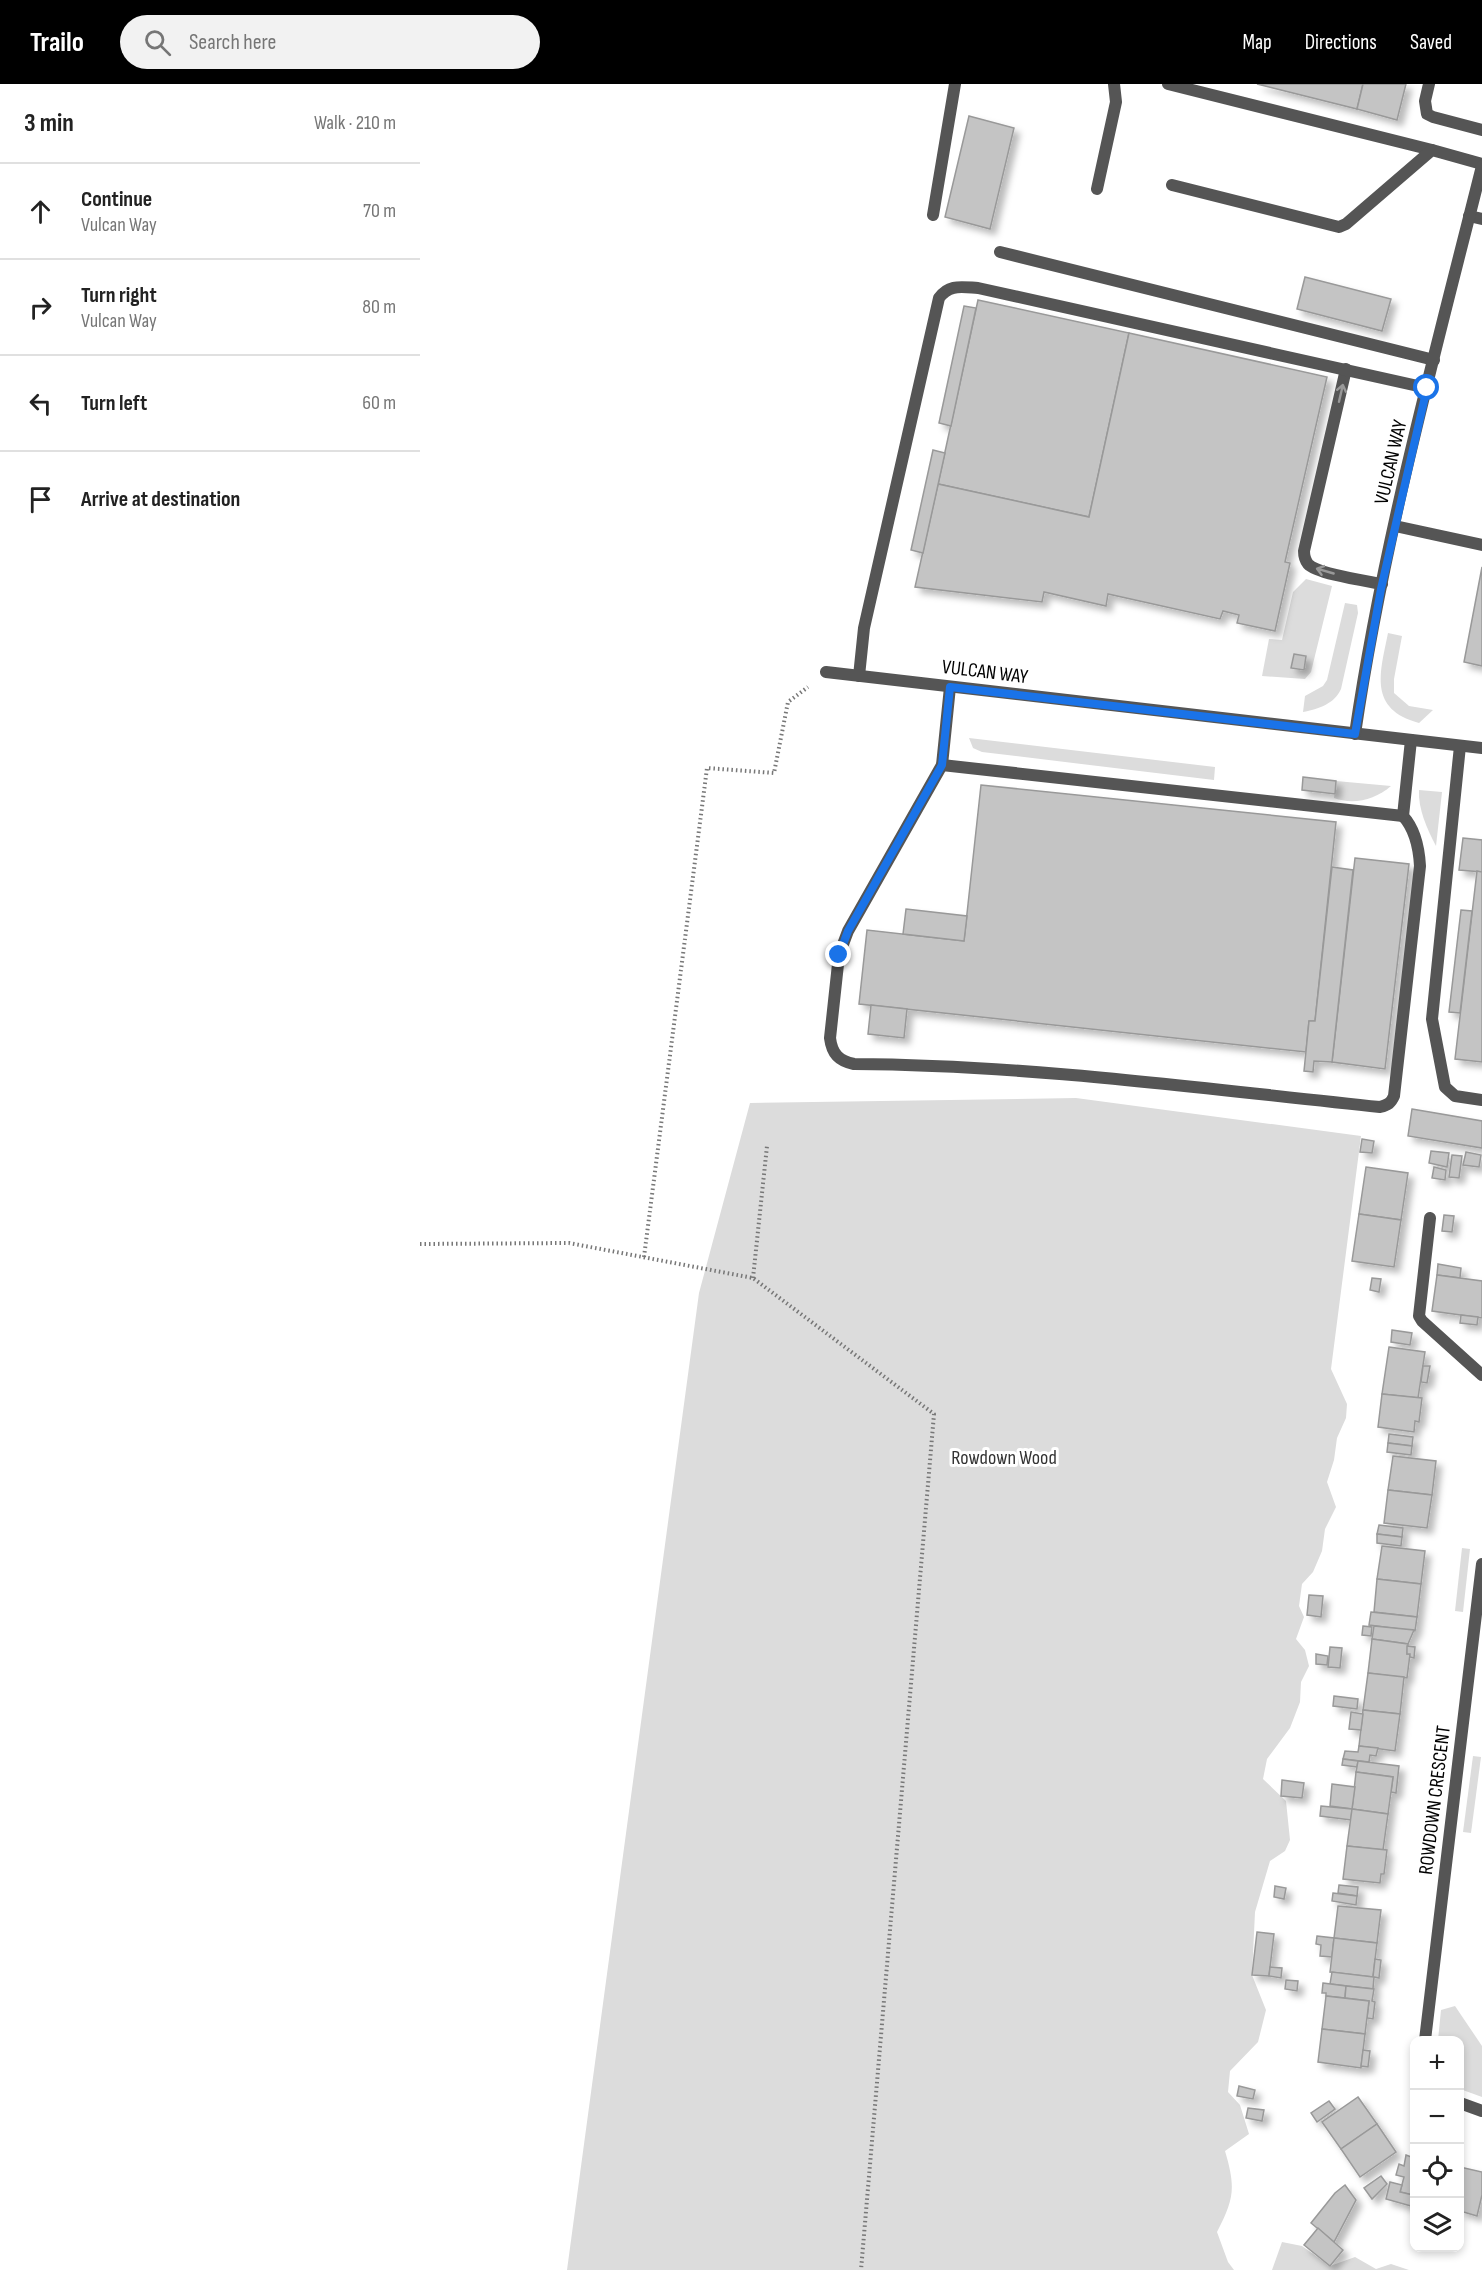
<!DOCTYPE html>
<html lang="en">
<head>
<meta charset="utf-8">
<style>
	:root { --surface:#fff; --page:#f2f2f2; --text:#222; --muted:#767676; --line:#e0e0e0; --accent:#000 }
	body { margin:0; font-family:"Sofia Sans Condensed",sans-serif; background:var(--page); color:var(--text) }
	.controls { position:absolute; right:18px; bottom:18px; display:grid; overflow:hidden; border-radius:12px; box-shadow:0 3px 9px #0003 }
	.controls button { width:54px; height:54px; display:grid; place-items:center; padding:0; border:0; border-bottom:2px solid var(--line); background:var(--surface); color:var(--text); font:30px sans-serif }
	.stop { position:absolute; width:18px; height:18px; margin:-14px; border:4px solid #1a73e8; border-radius:50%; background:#fff }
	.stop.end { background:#1a73e8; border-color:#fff; box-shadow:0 2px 6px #0008 }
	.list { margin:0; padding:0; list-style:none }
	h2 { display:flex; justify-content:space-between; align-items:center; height:78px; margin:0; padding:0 24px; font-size:26px }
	h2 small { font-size:20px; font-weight:400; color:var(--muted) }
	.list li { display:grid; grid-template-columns:39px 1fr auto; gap:18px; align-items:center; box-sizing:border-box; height:96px; padding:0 24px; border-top:2px solid var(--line) }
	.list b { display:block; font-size:22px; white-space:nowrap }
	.list p { margin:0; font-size:20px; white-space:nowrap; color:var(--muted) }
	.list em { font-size:20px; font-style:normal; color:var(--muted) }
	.icon { flex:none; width:33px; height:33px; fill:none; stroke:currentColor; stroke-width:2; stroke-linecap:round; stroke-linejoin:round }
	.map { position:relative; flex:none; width:1062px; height:2186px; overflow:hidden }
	header { display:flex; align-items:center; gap:36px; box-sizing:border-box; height:84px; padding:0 30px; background:var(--accent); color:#fff }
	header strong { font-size:28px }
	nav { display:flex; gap:33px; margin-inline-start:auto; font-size:21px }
	.search { width:420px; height:54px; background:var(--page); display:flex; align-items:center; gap:15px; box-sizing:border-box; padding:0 21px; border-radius:33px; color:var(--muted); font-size:22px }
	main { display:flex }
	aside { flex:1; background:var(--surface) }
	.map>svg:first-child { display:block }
	.green { fill:#dcdcdc }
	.building { fill:#c4c4c4; stroke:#999; stroke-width:1.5; filter:url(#shadow) }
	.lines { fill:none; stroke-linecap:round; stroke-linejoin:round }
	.path { stroke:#777; stroke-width:4; stroke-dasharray:1.5 3; stroke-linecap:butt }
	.service { stroke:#555; stroke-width:12 }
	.minor { stroke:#555; stroke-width:12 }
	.oneway { stroke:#999 }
	.route { stroke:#1a73e8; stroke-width:8 }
	.labels { text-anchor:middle; stroke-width:6; stroke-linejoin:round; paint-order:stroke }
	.street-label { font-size:20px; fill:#000; stroke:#fff }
	.park-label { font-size:20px; fill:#333; stroke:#fff }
</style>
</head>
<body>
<header>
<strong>Trailo</strong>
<div class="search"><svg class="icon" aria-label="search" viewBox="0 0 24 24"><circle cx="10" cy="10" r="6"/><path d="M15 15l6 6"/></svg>Search here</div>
<nav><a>Map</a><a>Directions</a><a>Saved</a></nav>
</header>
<main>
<aside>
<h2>3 min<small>Walk · 210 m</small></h2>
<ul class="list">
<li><svg class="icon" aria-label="ahead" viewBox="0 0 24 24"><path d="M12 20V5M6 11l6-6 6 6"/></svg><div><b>Continue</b><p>Vulcan Way</p></div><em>70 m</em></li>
<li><svg class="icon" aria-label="right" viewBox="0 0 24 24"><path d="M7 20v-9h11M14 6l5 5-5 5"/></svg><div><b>Turn right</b><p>Vulcan Way</p></div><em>80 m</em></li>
<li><svg class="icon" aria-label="left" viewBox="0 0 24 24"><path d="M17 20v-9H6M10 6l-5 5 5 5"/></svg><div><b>Turn left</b></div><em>60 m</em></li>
<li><svg class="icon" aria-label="arrive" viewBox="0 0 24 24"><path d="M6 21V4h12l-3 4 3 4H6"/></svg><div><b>Arrive at destination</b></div></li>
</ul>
</aside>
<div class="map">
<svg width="1062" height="2186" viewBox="0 0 1062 2186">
	<defs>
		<filter id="shadow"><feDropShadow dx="5.5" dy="5.5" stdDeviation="3" flood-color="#0004"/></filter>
	</defs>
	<rect width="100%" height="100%" fill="#fff"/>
	<g class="green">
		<path d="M 886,495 L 912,502 L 891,588 L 885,595 L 842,592 L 849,555 L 862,556 L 873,508 Z"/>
		<path d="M 925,519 L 937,521 L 938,529 L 921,605 C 914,620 899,625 883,628 L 885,612 L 903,602 L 907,596 Z"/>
		<path d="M 968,549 L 982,552 L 974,595 L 974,609 L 989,622 L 1013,626 L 999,639 C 948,625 960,589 968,549 Z"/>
		<path d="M 549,654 L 795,683 L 794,696 L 562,668 L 553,664 Z"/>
		<path d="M 916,697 L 971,702 C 955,716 933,721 914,714 Z"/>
		<path d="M 999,706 L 1022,708 L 1016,762 C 1007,745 998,725 999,706 Z"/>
		<path d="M 656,1014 L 941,1052 L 911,1285 L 927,1320 L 926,1334 L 917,1354 L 914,1376 L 907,1398 L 916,1423 L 905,1445 L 902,1467 L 893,1488 L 882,1500 L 879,1522 L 884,1533 L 876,1555 L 885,1566 L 889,1582 L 881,1598 L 880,1618 L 870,1644 L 847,1675 L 843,1695 L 866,1717 L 870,1756 L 865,1767 L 850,1777 L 835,1828 L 832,1891 L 846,1926 L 838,1958 L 810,1987 L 808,2008 L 820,2021 L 829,2050 L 805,2067 C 816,2104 814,2115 797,2148 L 808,2178 L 814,2186 L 147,2186 L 279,1209 L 330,1019 Z"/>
		<path d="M 1042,1464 L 1050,1465 L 1043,1528 L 1035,1527 Z"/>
		<path d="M 1053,1672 L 1061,1673 L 1051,1749 L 1043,1748 Z"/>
		<path d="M 1035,1922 L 1062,1962 L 1062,2013 L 1040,2005 L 1040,1956 L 1018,1956 L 1021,1926 Z"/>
		<path d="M 862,2158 L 882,2162 L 910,2182 L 935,2173 L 956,2185 L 971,2180 L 989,2186 L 852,2186 Z"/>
	</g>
	<g class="building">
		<path d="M 837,0 L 943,0 L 937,25 Z"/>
		<path d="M 943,0 L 986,0 L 977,36 L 937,25 Z"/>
		<path d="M 549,32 L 594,44 L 570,145 L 525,133 Z"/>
		<path d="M 885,193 L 971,215 L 962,247 L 877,225 Z"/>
		<path d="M 558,216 L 709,249 L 669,433 L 518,400 Z"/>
		<path d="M 544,222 L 556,224 L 531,342 L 519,339 Z"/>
		<path d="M 709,249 L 907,293 L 865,478 L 870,479 L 855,547 L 817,539 L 819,531 L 803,527 L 800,535 L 688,510 L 686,522 L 624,508 L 622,518 L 495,503 L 518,400 L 669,433 Z"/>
		<path d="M 513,366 L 525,369 L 503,469 L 491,466 Z"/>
		<path d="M 1062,483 L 1062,582 L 1044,578 Z"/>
		<path d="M 874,570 L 886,572 L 884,586 L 871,584 Z"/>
		<path d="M 883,693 L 916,697 L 915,710 L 882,706 Z"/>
		<path d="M 561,701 L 916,738 L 895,937 L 889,937 L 886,968 L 439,920 L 447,846 L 544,857 Z"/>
		<path d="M 1043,754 L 1062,756 L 1062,788 L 1039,786 Z"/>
		<path d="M 935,774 L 989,780 L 965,985 L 912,978 Z"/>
		<path d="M 912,783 L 933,786 L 912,978 L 894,977 L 893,988 L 884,987 L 889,937 L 895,937 Z"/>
		<path d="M 1057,787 L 1062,788 L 1062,978 L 1035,975 Z"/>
		<path d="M 486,825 L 547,832 L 544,857 L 483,850 Z"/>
		<path d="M 1041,826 L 1052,827 L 1040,929 L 1029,928 Z"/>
		<path d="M 451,921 L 487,925 L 484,954 L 448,950 Z"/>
		<path d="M 992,1025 L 1062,1037 L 1062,1064 L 988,1052 Z"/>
		<path d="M 942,1055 L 954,1057 L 952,1069 L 940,1068 Z"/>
		<path d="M 1011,1067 L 1029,1069 L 1027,1083 L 1009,1079 Z"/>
		<path d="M 1046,1068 L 1061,1071 L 1059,1083 L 1043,1081 Z"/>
		<path d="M 1032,1071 L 1042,1072 L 1039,1094 L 1029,1093 Z"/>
		<path d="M 946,1083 L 988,1089 L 981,1136 L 939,1130 Z"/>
		<path d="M 1014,1083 L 1026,1086 L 1025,1096 L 1012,1094 Z"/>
		<path d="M 939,1130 L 981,1136 L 974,1183 L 932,1177 Z"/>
		<path d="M 1024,1131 L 1034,1132 L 1032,1148 L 1022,1147 Z"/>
		<path d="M 1018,1180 L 1041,1184 L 1040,1194 L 1017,1191 Z"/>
		<path d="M 1017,1191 L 1062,1197 L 1062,1234 L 1012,1227 Z"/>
		<path d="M 952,1194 L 961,1195 L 959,1208 L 950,1206 Z"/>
		<path d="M 1041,1231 L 1058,1233 L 1057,1241 L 1040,1239 Z"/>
		<path d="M 972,1246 L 992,1249 L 990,1261 L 971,1258 Z"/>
		<path d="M 969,1263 L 1005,1268 L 998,1314 L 962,1310 Z"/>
		<path d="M 1003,1282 L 1010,1282 L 1007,1299 L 1001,1298 Z"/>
		<path d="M 962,1310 L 1002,1314 L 999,1338 L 995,1337 L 994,1348 L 958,1343 Z"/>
		<path d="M 969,1350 L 993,1353 L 992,1362 L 968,1359 Z"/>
		<path d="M 968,1359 L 992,1362 L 991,1371 L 967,1368 Z"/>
		<path d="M 973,1372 L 1016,1377 L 1012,1411 L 968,1406 Z"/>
		<path d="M 968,1406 L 1012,1411 L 1007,1444 L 964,1439 Z"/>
		<path d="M 959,1441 L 983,1444 L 982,1453 L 957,1450 Z"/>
		<path d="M 957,1450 L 982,1453 L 981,1462 L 957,1459 Z"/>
		<path d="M 962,1462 L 1005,1467 L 1001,1500 L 957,1495 Z"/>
		<path d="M 957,1495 L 1001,1500 L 997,1533 L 954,1528 Z"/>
		<path d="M 889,1511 L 903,1512 L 901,1533 L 887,1531 Z"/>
		<path d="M 951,1528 L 997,1533 L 995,1547 L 949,1541 Z"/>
		<path d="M 943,1542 L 952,1543 L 951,1552 L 942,1551 Z"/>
		<path d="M 954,1542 L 994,1546 L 988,1560 L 952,1555 Z"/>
		<path d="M 952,1555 L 988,1560 L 987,1570 L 990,1570 L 987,1594 L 948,1589 Z"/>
		<path d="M 987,1562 L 995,1563 L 994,1574 L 990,1573 L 990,1570 L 987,1570 Z"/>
		<path d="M 910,1563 L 922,1564 L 920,1584 L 908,1583 Z"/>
		<path d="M 896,1570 L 908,1572 L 907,1581 L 896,1580 Z"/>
		<path d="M 948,1589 L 984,1593 L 980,1630 L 943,1626 Z"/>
		<path d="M 914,1612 L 938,1615 L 937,1625 L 913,1622 Z"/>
		<path d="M 943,1626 L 980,1630 L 975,1667 L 939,1662 Z"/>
		<path d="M 931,1628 L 943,1630 L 941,1646 L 929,1645 Z"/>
		<path d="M 939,1662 L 958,1664 L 956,1672 L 950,1671 L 949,1678 L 923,1675 L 925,1667 L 938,1668 Z"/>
		<path d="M 923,1675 L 938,1677 L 937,1683 L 922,1681 Z"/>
		<path d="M 938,1677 L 979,1682 L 976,1709 L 971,1708 L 973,1693 L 936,1688 Z"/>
		<path d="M 936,1688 L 973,1693 L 968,1730 L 932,1725 Z"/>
		<path d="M 862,1696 L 884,1699 L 882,1714 L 861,1712 Z"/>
		<path d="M 912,1700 L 935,1703 L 932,1725 L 910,1722 Z"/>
		<path d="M 901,1722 L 932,1725 L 931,1736 L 900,1732 Z"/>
		<path d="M 932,1725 L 968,1730 L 963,1766 L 927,1762 Z"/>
		<path d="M 927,1762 L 967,1766 L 964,1790 L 961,1790 L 960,1799 L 923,1795 Z"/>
		<path d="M 919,1801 L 938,1803 L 937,1812 L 918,1809 Z"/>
		<path d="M 855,1802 L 866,1804 L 864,1815 L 854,1813 Z"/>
		<path d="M 913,1809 L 937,1812 L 936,1821 L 912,1817 Z"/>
		<path d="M 918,1822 L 961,1826 L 957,1859 L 914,1854 Z"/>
		<path d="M 837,1848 L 854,1850 L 849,1892 L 832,1891 Z"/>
		<path d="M 897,1852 L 914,1854 L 912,1873 L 900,1872 L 901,1861 L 896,1860 Z"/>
		<path d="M 914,1854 L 957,1859 L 953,1893 L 910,1888 Z"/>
		<path d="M 955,1875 L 961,1876 L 959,1894 L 954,1893 L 953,1905 L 910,1900 L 912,1888 L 953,1893 Z"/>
		<path d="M 850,1883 L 862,1884 L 861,1894 L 849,1892 Z"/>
		<path d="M 866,1896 L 878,1897 L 877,1907 L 865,1905 Z"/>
		<path d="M 903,1899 L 926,1902 L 925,1914 L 906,1912 L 906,1909 L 902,1909 Z"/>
		<path d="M 926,1902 L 954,1905 L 952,1917 L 955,1918 L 953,1935 L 947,1934 L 949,1917 L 925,1914 Z"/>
		<path d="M 906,1912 L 949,1917 L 945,1950 L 902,1945 Z"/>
		<path d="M 902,1945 L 945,1950 L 941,1984 L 898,1978 Z"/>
		<path d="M 943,1966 L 950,1967 L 948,1983 L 941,1982 Z"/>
		<path d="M 819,2002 L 835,2006 L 833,2015 L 817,2012 Z"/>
		<path d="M 938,2013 L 957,2040 L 921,2065 L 902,2038 Z"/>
		<path d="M 909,2017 L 915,2025 L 897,2038 L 891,2029 Z"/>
		<path d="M 828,2024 L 844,2026 L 842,2037 L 826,2034 Z"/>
		<path d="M 957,2040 L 976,2068 L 940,2093 L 921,2065 Z"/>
		<path d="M 986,2071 L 994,2074 L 993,2111 L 980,2108 L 984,2093 L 976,2091 L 979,2080 L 984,2082 Z"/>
		<path d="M 1040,2083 L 1062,2088 L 1062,2111 L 1057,2132 L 1040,2127 Z"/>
		<path d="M 961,2092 L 967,2100 L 952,2115 L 944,2104 Z"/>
		<path d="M 970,2098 L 982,2101 L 980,2108 L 993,2111 L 991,2122 L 966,2115 Z"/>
		<path d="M 925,2101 L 936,2116 L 914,2158 L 891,2139 L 915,2109 Z"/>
		<path d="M 898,2144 L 923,2166 L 910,2182 L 884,2161 Z"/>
	</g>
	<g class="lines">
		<g class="path">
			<path d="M 0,1160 L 149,1159 L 333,1194 L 514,1330 L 441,2186"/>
			<path d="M 224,1173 L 287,684 L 354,689 L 368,618 L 388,603"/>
			<path d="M 333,1194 L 347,1062"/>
		</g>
		<g class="service">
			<path d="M 748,0 L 1012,66"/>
			<path d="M 1009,0 L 1005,17 L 1007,30 L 1013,33 L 1062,46"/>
			<path d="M 752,101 L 919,143 L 926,140 L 1012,66 L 1062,80"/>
			<path d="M 677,105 L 696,18 L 694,0"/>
			<path d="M 513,131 L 535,0"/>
			<path d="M 1049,132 L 1062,135"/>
			<path d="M 580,168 L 1014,276"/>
			<path d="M 926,285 L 884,467 C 884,472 885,476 888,480 C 897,490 947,497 962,500"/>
			<path d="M 975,442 L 1062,461"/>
			<path d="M 439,592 L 444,544 L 519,214 C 529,200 541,203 558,204 L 1007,304"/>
			<path d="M 530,603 L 522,681 L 428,847 L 419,871 L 410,954 C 412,970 419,977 434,980 C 610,981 785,1005 960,1023 C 968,1021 971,1019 974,1012 L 1000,782 C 999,764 995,745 983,732 L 991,656"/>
			<path d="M 1040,662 L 1012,935 L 1025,1003 L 1035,1012 L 1062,1016"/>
			<path d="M 522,681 L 983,732"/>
		</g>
		<g class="minor">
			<path d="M 406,588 L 1062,664"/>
			<path d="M 935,650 C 963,458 1015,270 1062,82"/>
			<path d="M 1010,1134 L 999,1232 L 1002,1237 L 1062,1291"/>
			<path d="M 1005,1956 L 1062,1480"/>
			<path d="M 1040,2019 L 1062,2027"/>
		</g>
	</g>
	<defs><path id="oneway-shaft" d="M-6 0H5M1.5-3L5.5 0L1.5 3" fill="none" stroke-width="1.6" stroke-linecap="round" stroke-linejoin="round" transform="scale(1.5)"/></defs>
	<g class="oneway">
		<use href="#oneway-shaft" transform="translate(921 309) rotate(-77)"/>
		<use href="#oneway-shaft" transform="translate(905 487) rotate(-164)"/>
	</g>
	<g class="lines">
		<path class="route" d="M 419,871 L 428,847 L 522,681 L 530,603 L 935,650 L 961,505 L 1007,304"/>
	</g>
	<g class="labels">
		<g class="street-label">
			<text transform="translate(970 378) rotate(-77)" y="7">VULCAN WAY</text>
			<text transform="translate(565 587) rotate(7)" y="7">VULCAN WAY</text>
			<text transform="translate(1014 1716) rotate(-83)" y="7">ROWDOWN CRESCENT</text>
		</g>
		<g class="park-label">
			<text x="584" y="1380">Rowdown Wood</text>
		</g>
	</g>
</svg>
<div class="controls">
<button>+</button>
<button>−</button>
<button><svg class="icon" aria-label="locate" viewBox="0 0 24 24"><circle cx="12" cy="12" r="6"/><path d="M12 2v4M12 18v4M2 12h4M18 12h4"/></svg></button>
<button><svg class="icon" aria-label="layers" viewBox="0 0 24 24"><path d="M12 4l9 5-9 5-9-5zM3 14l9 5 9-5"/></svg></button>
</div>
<div class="stop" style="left:1007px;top:304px"></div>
<div class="stop end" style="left:419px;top:871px"></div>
</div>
</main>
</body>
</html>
